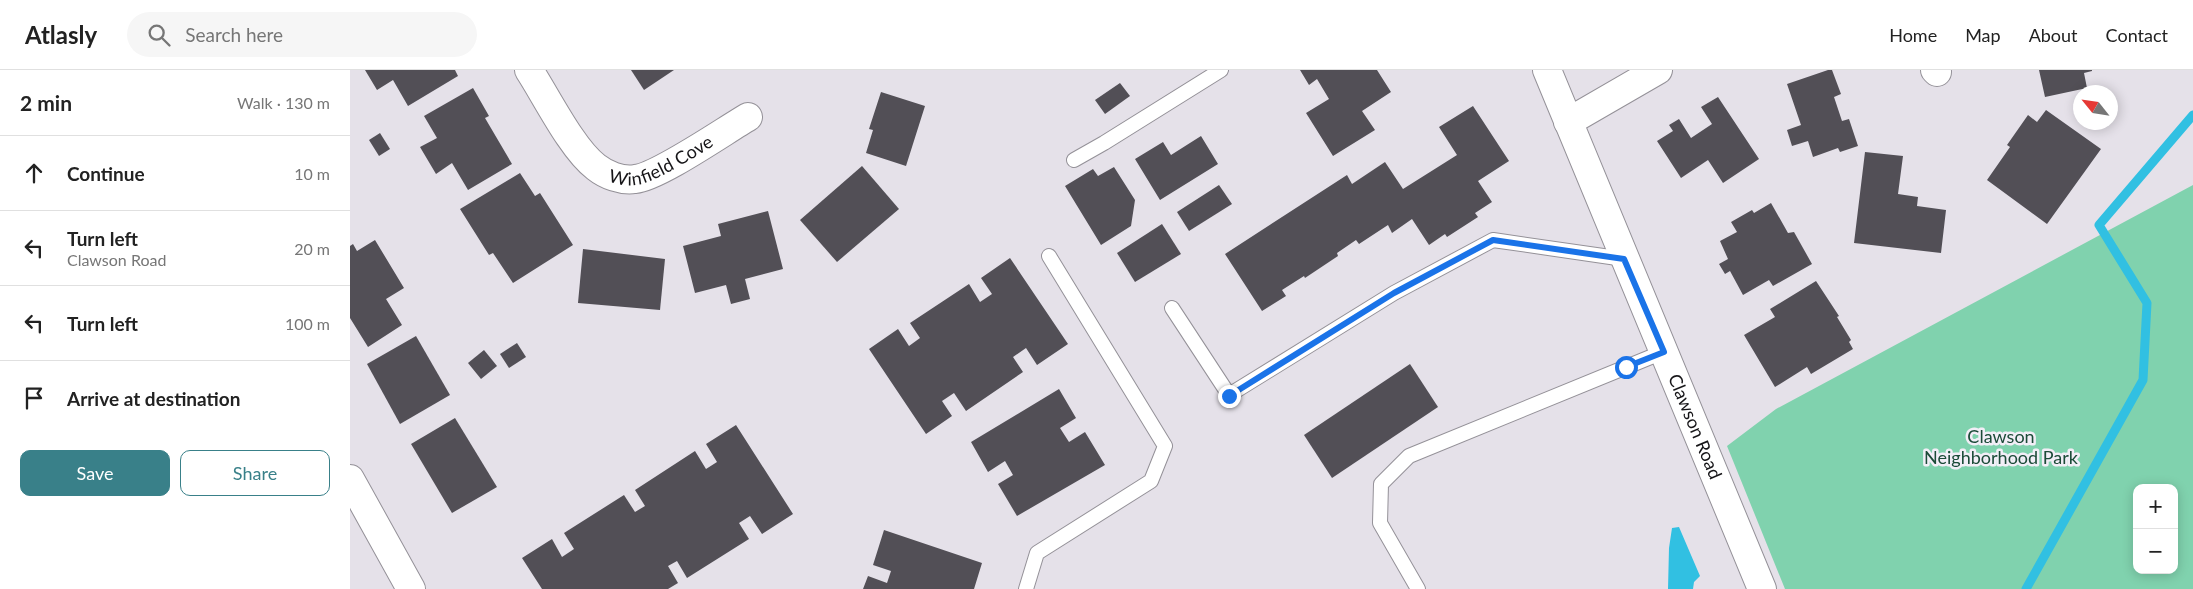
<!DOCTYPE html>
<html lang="en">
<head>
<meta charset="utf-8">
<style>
	:root { --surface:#fff; --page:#f6f6f6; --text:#222; --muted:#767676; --line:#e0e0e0; --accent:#398089 }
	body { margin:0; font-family:Lato,sans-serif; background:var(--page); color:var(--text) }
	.controls { position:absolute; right:15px; bottom:15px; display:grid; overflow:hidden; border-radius:10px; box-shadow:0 2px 12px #0003 }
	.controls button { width:45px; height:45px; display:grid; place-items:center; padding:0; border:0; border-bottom:1px solid var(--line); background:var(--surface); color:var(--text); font:25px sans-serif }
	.compass { position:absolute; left:1723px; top:15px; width:45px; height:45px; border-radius:50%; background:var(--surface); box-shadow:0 2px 12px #0003; rotate:300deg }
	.stop { position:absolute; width:15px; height:15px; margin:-11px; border:4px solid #1a73e8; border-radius:50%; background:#fff }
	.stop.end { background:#1a73e8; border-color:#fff; box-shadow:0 1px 5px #0008 }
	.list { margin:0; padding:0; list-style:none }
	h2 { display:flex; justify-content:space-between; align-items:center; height:65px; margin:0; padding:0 20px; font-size:21px }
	h2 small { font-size:16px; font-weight:400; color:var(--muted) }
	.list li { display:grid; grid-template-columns:32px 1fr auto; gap:15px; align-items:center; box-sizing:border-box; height:75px; padding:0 20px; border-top:1px solid var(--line) }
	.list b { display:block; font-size:19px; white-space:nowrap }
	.list p { margin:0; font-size:16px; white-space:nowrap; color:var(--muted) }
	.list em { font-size:16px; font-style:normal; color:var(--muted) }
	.actions { display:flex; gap:10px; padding:15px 20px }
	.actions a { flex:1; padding:11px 0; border:1px solid var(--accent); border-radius:10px; text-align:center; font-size:18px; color:var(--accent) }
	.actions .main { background:var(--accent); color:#fff }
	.icon { flex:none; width:28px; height:28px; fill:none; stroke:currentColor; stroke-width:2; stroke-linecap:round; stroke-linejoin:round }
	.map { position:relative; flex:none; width:1843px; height:519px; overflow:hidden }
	header { display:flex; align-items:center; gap:30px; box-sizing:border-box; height:70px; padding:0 25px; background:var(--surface); border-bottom:1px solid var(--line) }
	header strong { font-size:24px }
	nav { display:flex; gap:28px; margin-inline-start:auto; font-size:18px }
	.search { width:350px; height:45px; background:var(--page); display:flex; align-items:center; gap:12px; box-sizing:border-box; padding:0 18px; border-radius:28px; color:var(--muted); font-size:19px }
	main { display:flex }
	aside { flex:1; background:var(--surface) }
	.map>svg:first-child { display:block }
	.green { fill:#80d2ae; fill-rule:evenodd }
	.water { fill:#31c0e2 }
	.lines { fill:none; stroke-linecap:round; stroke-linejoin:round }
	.stream { stroke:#31c0e2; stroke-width:9 }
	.building { fill:#524f56 }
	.lane-casing { stroke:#949198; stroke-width:16 }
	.street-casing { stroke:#949198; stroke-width:30 }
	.secondary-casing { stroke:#949198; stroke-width:30 }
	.lane { stroke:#fff; stroke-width:14 }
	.street { stroke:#fff; stroke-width:28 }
	.secondary { stroke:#fff; stroke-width:28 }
	.route { stroke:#1a73e8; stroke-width:6 }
	.labels { text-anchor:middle; stroke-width:5; stroke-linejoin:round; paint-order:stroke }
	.street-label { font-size:18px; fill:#161518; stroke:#f2eef7 }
	.park-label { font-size:18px; fill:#1b4b38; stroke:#f2eef7 }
</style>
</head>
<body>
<header>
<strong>Atlasly</strong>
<div class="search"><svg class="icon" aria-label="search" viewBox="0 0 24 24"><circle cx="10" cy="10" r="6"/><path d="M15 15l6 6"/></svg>Search here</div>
<nav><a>Home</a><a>Map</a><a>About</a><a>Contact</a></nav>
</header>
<main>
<aside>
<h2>2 min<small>Walk · 130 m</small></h2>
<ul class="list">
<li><svg class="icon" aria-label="ahead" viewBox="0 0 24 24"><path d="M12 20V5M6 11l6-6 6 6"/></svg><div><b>Continue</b></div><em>10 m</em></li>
<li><svg class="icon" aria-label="left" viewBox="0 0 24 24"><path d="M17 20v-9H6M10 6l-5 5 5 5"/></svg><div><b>Turn left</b><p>Clawson Road</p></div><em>20 m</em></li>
<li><svg class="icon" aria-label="left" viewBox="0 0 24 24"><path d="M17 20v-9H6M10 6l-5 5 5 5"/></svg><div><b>Turn left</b></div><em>100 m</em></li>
<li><svg class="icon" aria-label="arrive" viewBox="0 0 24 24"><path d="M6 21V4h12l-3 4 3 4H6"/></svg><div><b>Arrive at destination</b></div></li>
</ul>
<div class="actions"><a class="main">Save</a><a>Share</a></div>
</aside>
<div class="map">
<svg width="1843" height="519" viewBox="0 0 1843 519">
	<rect width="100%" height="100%" fill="#e5e1e9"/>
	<path class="green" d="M 1843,115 L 1843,519 L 1435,519 L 1377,376 L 1426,339 ZM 1787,418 L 1824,418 L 1824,500 L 1787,500 Z"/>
	<path class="water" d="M 1329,457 L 1350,506 L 1344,512 L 1343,519 L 1318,519 L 1319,478 L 1322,458 Z"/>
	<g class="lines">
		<path class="stream" d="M 1676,519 L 1793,310 L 1797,233 L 1749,155 L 1843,45"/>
	</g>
	<g class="building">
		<path d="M 15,0 L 105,0 L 108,6 L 58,36 L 43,10 L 27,20 Z"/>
		<path d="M 281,0 L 324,0 L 294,20 Z"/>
		<path d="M 950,0 L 1027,0 L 1041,22 L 1012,41 L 1025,60 L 983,86 L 956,43 L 979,29 L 967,9 L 959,15 Z"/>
		<path d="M 1478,0 L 1482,0 L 1491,24 L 1484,27 L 1492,51 L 1499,49 L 1508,76 L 1490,82 L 1488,78 L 1463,87 L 1458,71 L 1442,76 L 1437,60 L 1451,55 L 1437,14 Z"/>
		<path d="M 1689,0 L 1742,0 L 1742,1 L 1734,3 L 1737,18 L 1695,27 Z"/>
		<path d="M 770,13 L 780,26 L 755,44 L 745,30 Z"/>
		<path d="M 123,18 L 139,46 L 135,48 L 162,94 L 118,120 L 102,93 L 86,104 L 70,77 L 87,68 L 74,46 Z"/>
		<path d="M 531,22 L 575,36 L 556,96 L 516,83 L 523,60 L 519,59 Z"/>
		<path d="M 1368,27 L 1409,89 L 1373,113 L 1358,90 L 1331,108 L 1307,71 L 1323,61 L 1319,55 L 1329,49 L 1341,68 L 1362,54 L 1351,37 Z"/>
		<path d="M 1123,36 L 1159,91 L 1128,111 L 1142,132 L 1125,143 L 1128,147 L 1097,167 L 1095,164 L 1079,175 L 1062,149 L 1042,163 L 1038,155 L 1009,174 L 1006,170 L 987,183 L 988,186 L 955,208 L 954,206 L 932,220 L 936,226 L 912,241 L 875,184 L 997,105 L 1002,114 L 1035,92 L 1053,119 L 1107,85 L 1089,57 Z"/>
		<path d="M 1696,40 L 1751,79 L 1697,154 L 1637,110 L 1660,77 L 1657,75 L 1678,45 L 1687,52 Z"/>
		<path d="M 30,63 L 40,79 L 29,86 L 19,70 Z"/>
		<path d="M 851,66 L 868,94 L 810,130 L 785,89 L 813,72 L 821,85 Z"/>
		<path d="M 1515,82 L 1553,86 L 1548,124 L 1568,127 L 1567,136 L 1596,140 L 1591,183 L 1504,173 Z"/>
		<path d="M 512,96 L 549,139 L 487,192 L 450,150 Z"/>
		<path d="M 764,97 L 785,130 L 781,156 L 751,175 L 715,116 L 743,99 L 748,106 Z"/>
		<path d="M 170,103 L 185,126 L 190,123 L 223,175 L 163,213 L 143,183 L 139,185 L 110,139 Z"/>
		<path d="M 869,115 L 882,134 L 839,161 L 827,142 Z"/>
		<path d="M 1421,133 L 1438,163 L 1444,162 L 1462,194 L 1423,216 L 1419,210 L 1393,225 L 1380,201 L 1375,204 L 1369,194 L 1378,189 L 1370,171 L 1387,162 L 1381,152 L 1402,140 L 1404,143 Z"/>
		<path d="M 418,141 L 433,199 L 395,209 L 400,229 L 381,234 L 376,215 L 345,223 L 333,176 L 371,166 L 368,154 Z"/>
		<path d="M 812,154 L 831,184 L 785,212 L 767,183 Z"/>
		<path d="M 25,170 L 54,218 L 36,229 L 52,255 L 18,277 L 0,248 L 0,176 L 3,174 L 7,181 Z"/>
		<path d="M 233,179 L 315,189 L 310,240 L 228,233 Z"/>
		<path d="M 660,188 L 718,274 L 687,295 L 676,278 L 663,287 L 673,302 L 616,341 L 604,323 L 592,331 L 602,346 L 576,364 L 519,279 L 548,259 L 559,276 L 570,268 L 560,253 L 619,214 L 630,232 L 642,224 L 631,208 Z"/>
		<path d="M 1466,211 L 1489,246 L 1487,247 L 1501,270 L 1499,272 L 1503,279 L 1461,304 L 1457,297 L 1425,317 L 1394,265 L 1425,247 L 1420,239 Z"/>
		<path d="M 66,266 L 100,325 L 50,354 L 17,294 Z"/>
		<path d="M 167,273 L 176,287 L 159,298 L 150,284 Z"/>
		<path d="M 134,280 L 147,296 L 131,309 L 118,293 Z"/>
		<path d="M 1060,294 L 1088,337 L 982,408 L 954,365 Z"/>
		<path d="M 709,319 L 726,348 L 710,358 L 719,372 L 735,362 L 755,395 L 667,446 L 648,414 L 663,405 L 655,391 L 638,402 L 621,372 Z"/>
		<path d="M 105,348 L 147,417 L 102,443 L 61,374 Z"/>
		<path d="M 386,355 L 443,444 L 412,464 L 400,446 L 389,453 L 399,469 L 337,508 L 327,491 L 318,496 L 328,513 L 318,519 L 192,519 L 172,488 L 202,469 L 212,487 L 224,479 L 214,463 L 274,425 L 285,442 L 295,436 L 285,420 L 345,381 L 356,399 L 367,392 L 356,374 Z"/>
		<path d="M 534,460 L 632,493 L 624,519 L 513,519 L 518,506 L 537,513 L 541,501 L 523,495 Z"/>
	</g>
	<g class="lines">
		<defs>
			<g id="lane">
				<path d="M 724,90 L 754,73 L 871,0"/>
				<path d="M 822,238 L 879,325 L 1044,223 L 1143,170 L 1274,189"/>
				<path d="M 676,519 L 687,483 L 801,411 L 815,376 L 699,186"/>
				<path d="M 1068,519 L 1030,453 L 1031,414 L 1059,386 L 1313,282"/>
			</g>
			<g id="street">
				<path id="s1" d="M 179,0 C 196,26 222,79 246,97 C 256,105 271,111 285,109 C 308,107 374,61 398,47"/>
				<path d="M 1585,0 L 1587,2"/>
				<path d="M 1218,52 L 1308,0"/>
				<path d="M 0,409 L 61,519"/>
			</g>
			<g id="secondary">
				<path id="s2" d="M 1197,0 L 1412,519"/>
			</g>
		</defs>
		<use href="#lane" class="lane-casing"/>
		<use href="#street" class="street-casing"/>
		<use href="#secondary" class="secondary-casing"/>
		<use href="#lane" class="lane"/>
		<use href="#street" class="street"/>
		<use href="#secondary" class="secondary"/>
	</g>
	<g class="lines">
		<path class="route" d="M 879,326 L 1044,223 L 1143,170 L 1274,189 L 1314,282 L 1276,297"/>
	</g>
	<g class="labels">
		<g class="street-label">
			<text dy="6" stroke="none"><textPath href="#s1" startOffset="190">Winfield Cove</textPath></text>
			<text dy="6" stroke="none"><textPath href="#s2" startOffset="386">Clawson Road</textPath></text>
		</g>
		<g class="park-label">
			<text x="1651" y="373">Clawson<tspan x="1651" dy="21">Neighborhood Park</tspan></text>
		</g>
	</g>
</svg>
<div class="controls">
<button>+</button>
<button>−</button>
</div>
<svg class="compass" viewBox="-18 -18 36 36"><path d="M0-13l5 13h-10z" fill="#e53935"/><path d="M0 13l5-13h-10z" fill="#767676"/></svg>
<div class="stop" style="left:1276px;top:297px"></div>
<div class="stop end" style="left:879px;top:326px"></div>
</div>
</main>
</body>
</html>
